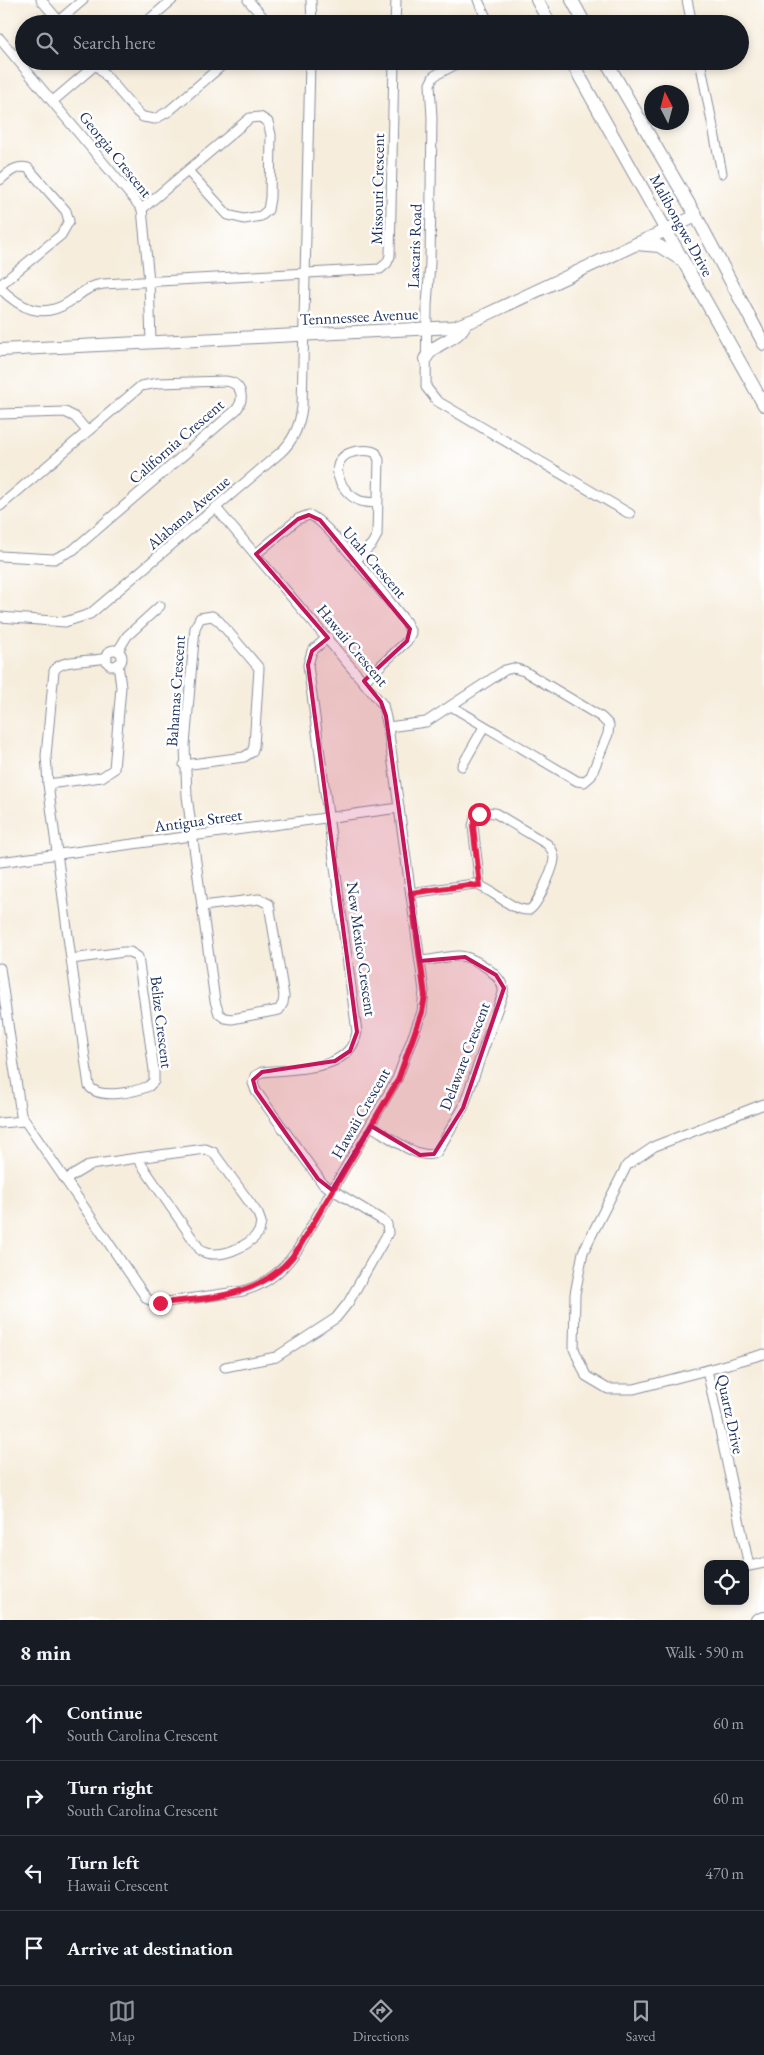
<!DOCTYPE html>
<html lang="en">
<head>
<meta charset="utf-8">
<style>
	:root { --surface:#171b24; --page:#242831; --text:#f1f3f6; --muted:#9ea1a6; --line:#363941; --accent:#8c9099 }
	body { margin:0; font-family:"EB Garamond",serif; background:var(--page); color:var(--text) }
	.controls { position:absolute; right:15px; bottom:15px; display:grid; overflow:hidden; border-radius:10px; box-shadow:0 2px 8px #0003 }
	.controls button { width:45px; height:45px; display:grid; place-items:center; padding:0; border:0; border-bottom:1px solid var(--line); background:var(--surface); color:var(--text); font:25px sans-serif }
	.compass { position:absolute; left:644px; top:85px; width:45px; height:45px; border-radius:50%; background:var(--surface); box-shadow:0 2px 8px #0003; rotate:354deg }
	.stop { position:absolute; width:15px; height:15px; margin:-11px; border:4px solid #e11d48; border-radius:50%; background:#fff }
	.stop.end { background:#e11d48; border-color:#fff; box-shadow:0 1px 5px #0008 }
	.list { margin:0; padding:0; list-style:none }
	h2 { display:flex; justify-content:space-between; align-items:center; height:65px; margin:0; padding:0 20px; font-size:21px }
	h2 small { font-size:16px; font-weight:400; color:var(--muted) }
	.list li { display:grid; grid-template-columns:32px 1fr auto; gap:15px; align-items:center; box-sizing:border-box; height:75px; padding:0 20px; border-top:1px solid var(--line) }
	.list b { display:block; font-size:19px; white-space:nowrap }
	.list p { margin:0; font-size:16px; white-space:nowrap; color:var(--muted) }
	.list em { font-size:16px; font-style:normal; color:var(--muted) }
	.icon { flex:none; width:28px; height:28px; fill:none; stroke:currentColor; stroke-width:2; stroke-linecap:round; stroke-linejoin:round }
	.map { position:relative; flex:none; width:764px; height:1620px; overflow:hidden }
	.search { position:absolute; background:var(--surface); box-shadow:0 2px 8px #0003; left:15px; right:15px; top:15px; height:55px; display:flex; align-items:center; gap:12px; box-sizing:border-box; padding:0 18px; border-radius:28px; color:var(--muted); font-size:19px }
	.sheet { height:365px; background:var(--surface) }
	nav { display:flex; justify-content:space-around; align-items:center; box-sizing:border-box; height:70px; border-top:1px solid var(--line); background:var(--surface); font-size:14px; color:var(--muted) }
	nav a { display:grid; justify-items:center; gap:2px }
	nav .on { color:var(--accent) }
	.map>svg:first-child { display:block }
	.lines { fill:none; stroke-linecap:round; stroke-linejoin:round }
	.street-casing { stroke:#888e9d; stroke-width:11 }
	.secondary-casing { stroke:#888e9d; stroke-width:14 }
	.street { stroke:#fff; stroke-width:9 }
	.secondary { stroke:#fff; stroke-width:12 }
	.route { stroke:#e11d48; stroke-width:6 }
	.marked { fill:#c2185b; fill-opacity:0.2; stroke:#c2185b; stroke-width:4; stroke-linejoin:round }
	.labels { text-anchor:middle; stroke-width:5; stroke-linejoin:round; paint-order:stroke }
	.street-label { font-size:16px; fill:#1b2f5e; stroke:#fff }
</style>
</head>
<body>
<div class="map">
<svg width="764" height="1620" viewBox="0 0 764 1620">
	<rect width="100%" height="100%" fill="#fff"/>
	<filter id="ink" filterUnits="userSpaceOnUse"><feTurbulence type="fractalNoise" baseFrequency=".02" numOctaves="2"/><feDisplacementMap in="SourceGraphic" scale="10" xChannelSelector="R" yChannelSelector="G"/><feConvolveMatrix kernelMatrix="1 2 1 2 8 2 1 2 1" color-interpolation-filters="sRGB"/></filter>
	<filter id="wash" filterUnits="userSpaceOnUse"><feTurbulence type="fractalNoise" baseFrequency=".0096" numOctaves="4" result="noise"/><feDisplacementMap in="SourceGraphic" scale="20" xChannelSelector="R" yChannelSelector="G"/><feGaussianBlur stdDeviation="1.12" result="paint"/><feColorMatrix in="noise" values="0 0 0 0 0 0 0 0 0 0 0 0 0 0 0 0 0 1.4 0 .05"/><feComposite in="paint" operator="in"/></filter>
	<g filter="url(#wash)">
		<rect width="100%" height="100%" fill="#f6eddc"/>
	</g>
	<g filter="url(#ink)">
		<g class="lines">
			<defs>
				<g id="street">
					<path d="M 41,0 L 59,21"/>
					<path d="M 248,0 L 262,16 L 264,24"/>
					<path d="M 311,0 L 312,24"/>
					<path d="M 478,0 L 489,24"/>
					<path d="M 687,0 L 692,24"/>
					<path d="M 55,24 L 83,0"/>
					<path d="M 144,24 L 172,0"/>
					<path d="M 395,24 L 396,0"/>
					<path d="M 0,39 L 142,209 L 149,281 L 151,342"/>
					<path d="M 15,56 L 24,49"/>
					<path d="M 462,61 L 434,76 L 430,84 L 432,118 L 430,263 L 427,305 L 426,387 L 437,401 L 630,514"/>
					<path d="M 700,61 L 722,173"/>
					<path d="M 96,64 L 137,112 L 143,117 L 155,119 L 169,111 L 227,61"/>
					<path d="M 53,101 L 100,61"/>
					<path d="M 0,180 C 9,172 16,165 28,168 L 66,211 L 69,221 L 61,235 L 0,285"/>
					<path d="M 142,209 L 250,118 L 260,117 L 268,122 L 271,135 L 270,198 L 268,210 L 261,216 L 244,219 L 228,215 L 188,171"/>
					<path d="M 0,288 C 20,308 42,320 69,302 C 81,294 88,286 103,284 L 380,269 L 387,263 L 390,256 L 394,61"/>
					<path d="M 0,414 L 65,412 L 75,417 L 87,431"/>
					<path d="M 0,506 L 141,386 L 158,383 L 225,381 C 241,382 246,398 236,410 L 73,550 L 54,559 L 0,556"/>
					<path d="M 256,554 L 298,519 L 309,515 C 324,517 392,605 406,622 L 411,633 L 407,641 L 364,681"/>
					<path d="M 355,561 L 372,544 L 377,535 L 379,460 L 376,453 C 371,450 365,450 358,451 C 326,455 336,489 358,500 C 364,503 371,502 377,503"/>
					<path d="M 0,617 L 65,622 L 90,614 L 281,452 C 294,440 300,424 302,407 L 310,61"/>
					<circle cx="114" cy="658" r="8"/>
					<path d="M 118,651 L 127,636 L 160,606"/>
					<path d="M 388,727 L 426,722 L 505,670 L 513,668 L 524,671 L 601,717 L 609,725 L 608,734 L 591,776 L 584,782 L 577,781 L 451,706"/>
					<path d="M 184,765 L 244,757 L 252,752 L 254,746 L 259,668 L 219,621 L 212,616 L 200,618 L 195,628 L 185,745 L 187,796 L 215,1001 L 219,1014 L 225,1018 L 232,1019 L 279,1010 L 283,1003 L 284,996 L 269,904 L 259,899 L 203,906"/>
					<path d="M 462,766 L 484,727"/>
					<path d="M 48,784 L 102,777 L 114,769 L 121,687 L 118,664"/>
					<path d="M 0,862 L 399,808"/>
					<path d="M 411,893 L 474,884 C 493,888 510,911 529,910 C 537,907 554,867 554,858 C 554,852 551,848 547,844 L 495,813 L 482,812 L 475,818 L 473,826 L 480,886"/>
					<path d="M 71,959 L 89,1086 C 99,1100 135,1092 149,1086 L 154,1081 L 154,1070 L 138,957 L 130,952 L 124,952 L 71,959 L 48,784 L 46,756 L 54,671 C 61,658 92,662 107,658"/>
					<path d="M 0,968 L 21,1115 L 147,1299 L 160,1303 L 243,1291 C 266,1285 285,1268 298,1249 L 397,1079 L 422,1012 L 424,991 L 388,727 L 383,705 L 216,508"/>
					<path d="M 0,1123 L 24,1121"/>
					<path d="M 371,1126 C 387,1135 421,1163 437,1152 L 463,1108 L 503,993 C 506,977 474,956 459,956 C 447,956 433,960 420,961"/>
					<path d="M 65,1180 L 90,1165 L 137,1158 L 201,1251 C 219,1260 248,1247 259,1232 L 261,1222 L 258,1214 L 213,1152 L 205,1149 L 137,1158"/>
					<path d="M 764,1354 L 707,1370 L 749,1566 L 764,1563"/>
					<path d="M 225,1367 L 276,1357 L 336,1318 L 348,1303 L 388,1233 L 387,1224 L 382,1220 L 323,1184 L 256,1091 L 253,1083 L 255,1076 L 262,1072 C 294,1068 350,1073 357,1032 L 308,665 L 312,651 L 328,637"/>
					<path d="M 707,1370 L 634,1389 L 608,1389 L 586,1376 L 574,1349 L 575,1294 L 583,1252 L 627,1165 L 655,1146 L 764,1104"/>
				</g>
				<g id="secondary">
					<path d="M 537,0 L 550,24"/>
					<path d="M 572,0 L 585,24"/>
					<path d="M 571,61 L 764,405"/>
					<path d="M 606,61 L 696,216 L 764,344"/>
					<path d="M 636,244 L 659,246 L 682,260"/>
					<path d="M 0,350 L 454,327 L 479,318 L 696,216"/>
					<path d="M 425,359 C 436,340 457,342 465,324"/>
					<path d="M 757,1620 L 764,1618"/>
				</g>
			</defs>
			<use href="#street" class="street-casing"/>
			<use href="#secondary" class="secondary-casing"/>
			<use href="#street" class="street"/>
			<use href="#secondary" class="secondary"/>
		</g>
	</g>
	<g class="lines" filter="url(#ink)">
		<path class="route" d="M 160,1303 C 212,1298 266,1297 298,1249 L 398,1080 L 422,1012 L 425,996 L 411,893 L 469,885 L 480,886 L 473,826 L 479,814"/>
	</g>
	<path class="marked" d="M 309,515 L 320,520 L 410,629 L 407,641 L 364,681 L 381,702 L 386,716 L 420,961 L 465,957 L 496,975 L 504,988 L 463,1108 L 434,1154 L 420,1155 L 371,1126 L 332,1190 L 318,1179 L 256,1091 L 253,1080 L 262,1072 L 335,1061 L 350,1051 L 357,1032 L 308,665 L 312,651 L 328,638 L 256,554 L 298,519 Z"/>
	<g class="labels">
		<g class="street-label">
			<text transform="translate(116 154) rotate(51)" y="6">Georgia Crescent</text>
			<text transform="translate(377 189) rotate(-89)" y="6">Missouri Crescent</text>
			<text transform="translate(682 225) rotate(61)" y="6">Malibongwe Drive</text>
			<text transform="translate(414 246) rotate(-88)" y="6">Lascaris Road</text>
			<text transform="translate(359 316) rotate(-3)" y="6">Tennnessee Avenue</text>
			<text transform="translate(176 441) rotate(-41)" y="6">California Crescent</text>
			<text transform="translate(188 512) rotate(-41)" y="6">Alabama Avenue</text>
			<text transform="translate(375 562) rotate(49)" y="6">Utah Crescent</text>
			<text transform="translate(353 645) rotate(50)" y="6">Hawaii Crescent</text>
			<text transform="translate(175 691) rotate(-86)" y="6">Bahamas Crescent</text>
			<text transform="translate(198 820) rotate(-8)" y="6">Antigua Street</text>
			<text transform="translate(362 949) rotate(82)" y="6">New Mexico Crescent</text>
			<text transform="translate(162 1022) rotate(83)" y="6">Belize Crescent</text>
			<text transform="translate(464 1056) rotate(-69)" y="6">Delaware Crescent</text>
			<text transform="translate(360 1113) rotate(-60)" y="6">Hawaii Crescent</text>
			<text transform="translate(731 1414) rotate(78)" y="6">Quartz Drive</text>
		</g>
	</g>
</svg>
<div class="controls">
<button><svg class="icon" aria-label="locate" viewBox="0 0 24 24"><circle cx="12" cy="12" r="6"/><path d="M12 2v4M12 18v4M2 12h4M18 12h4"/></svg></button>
</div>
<svg class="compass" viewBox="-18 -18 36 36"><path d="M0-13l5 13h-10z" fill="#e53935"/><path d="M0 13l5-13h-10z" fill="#9ea1a6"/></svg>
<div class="stop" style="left:479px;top:814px"></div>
<div class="stop end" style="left:160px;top:1303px"></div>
<div class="search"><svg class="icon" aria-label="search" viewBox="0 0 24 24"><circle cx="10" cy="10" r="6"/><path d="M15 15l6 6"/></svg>Search here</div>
</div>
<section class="sheet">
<h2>8 min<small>Walk · 590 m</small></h2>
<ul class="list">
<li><svg class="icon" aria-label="ahead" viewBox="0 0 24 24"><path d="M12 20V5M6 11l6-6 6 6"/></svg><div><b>Continue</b><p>South Carolina Crescent</p></div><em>60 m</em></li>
<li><svg class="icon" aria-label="right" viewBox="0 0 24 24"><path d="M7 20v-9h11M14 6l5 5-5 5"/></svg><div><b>Turn right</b><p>South Carolina Crescent</p></div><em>60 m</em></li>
<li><svg class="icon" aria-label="left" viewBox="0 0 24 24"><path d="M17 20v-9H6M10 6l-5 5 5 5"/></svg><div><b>Turn left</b><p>Hawaii Crescent</p></div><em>470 m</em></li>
<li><svg class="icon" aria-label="arrive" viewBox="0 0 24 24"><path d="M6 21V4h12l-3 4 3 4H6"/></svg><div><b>Arrive at destination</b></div></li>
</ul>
</section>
<nav>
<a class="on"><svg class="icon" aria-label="map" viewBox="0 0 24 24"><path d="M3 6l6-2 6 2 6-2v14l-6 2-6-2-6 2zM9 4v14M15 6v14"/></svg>Map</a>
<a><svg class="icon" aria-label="directions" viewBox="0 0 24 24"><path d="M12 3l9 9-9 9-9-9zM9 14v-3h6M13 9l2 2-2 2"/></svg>Directions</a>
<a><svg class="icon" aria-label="saved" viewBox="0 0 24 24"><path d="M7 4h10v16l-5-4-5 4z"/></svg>Saved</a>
</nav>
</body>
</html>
